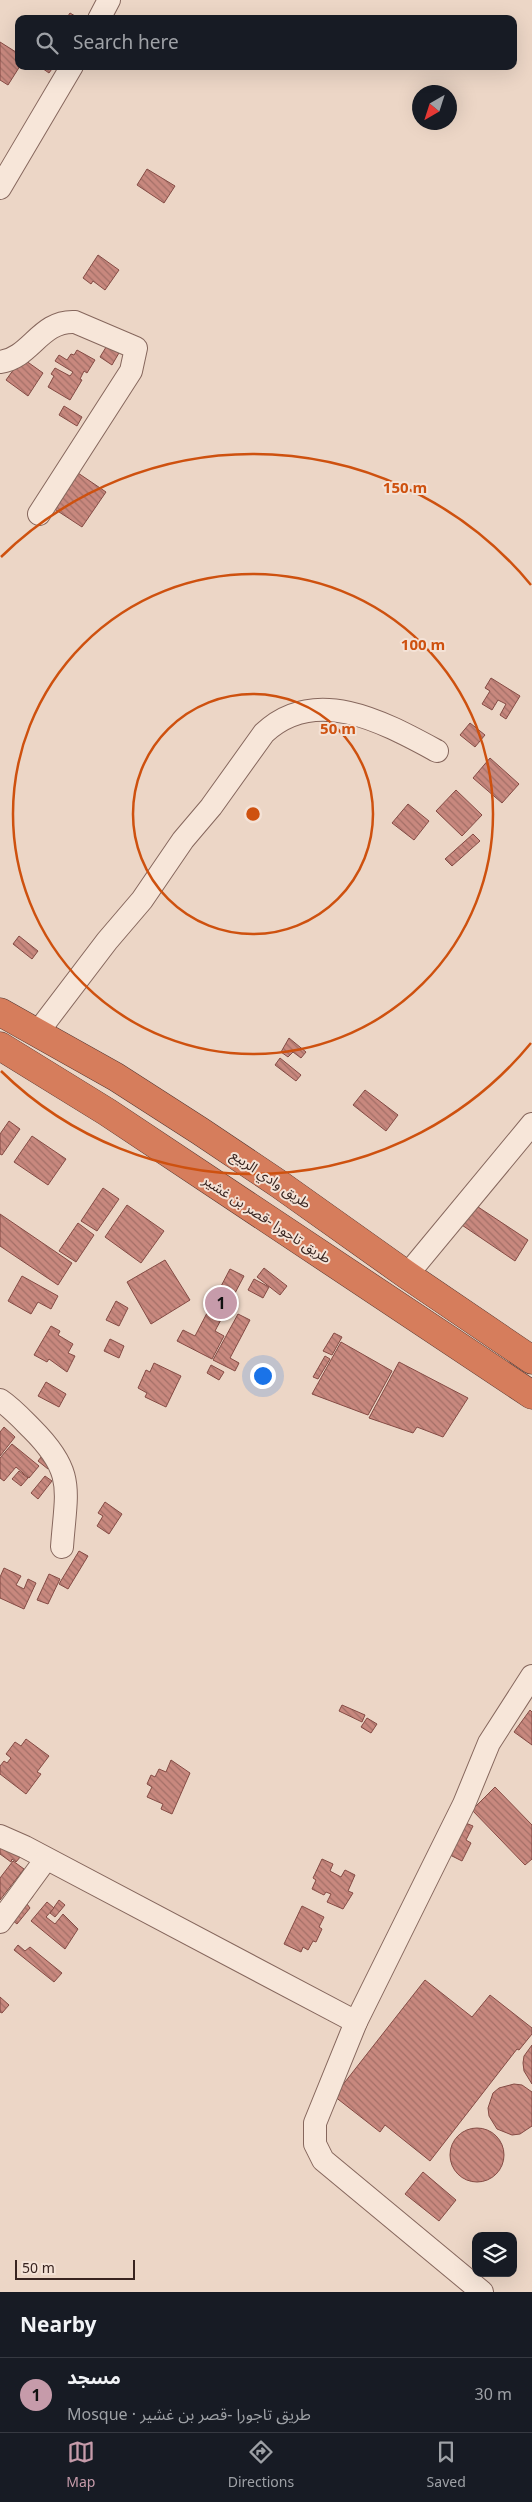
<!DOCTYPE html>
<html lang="en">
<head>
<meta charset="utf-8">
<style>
	:root { --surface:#171b24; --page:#242831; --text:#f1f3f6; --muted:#9ea1a6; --line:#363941; --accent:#c69baa }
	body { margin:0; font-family:Georgia,"Noto Sans Arabic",serif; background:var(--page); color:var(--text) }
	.controls { position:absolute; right:15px; bottom:15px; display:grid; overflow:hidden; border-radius:10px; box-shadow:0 5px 20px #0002 }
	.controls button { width:45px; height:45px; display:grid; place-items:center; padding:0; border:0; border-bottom:1px solid var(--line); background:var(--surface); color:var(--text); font:25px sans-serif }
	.compass { position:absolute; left:412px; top:85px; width:45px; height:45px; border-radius:50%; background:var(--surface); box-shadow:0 5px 20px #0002; rotate:219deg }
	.scale { position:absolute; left:15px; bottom:12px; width:120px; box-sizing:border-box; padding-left:5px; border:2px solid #382420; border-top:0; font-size:14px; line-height:18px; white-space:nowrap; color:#382420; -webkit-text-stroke:4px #f4e2d6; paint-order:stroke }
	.you { position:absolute; left:262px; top:1375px; width:18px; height:18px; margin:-12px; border:4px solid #fff; border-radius:50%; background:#1a73e8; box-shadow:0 0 0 8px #1a73e833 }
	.badge { display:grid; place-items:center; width:32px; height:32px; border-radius:50%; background:var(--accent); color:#111; font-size:16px; font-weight:700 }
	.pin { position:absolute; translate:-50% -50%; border:2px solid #fff; box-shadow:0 1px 5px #0006 }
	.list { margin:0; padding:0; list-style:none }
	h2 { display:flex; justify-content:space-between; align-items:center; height:65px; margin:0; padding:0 20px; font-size:21px }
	h2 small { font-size:16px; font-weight:400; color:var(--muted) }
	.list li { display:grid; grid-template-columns:32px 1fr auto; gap:15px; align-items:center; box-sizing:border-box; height:75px; padding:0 20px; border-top:1px solid var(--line) }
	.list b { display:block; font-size:19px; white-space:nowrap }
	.list p { margin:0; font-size:16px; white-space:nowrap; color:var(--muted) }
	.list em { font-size:16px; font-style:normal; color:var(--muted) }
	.icon { flex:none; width:28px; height:28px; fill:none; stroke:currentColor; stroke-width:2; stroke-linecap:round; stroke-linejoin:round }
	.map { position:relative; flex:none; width:532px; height:2292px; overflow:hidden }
	.search { position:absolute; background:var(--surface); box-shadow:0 5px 20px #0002; left:15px; right:15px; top:15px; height:55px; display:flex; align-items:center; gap:12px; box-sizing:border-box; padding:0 18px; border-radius:10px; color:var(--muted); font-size:19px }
	.sheet { height:140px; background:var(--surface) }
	nav { display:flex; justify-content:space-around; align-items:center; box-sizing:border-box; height:70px; border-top:1px solid var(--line); background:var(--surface); font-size:14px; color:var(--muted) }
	nav a { display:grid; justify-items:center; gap:2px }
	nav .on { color:var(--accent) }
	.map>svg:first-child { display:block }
	.building { fill:url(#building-back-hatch); stroke:#844b44 }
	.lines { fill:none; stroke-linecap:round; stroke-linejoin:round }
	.minor-casing { stroke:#86675d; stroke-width:24 }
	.highway-casing { stroke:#553731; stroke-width:29 }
	.minor { stroke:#f7e6d9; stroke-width:22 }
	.highway { stroke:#d67d5c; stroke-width:28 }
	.ring { fill:none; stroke:#ce510f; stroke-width:2.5 }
	.labels { text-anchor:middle; stroke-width:4; stroke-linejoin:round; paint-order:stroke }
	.street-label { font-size:14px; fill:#382420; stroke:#f4e2d6 }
	.centre { fill:#ce510f; stroke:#f4e2d6; stroke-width:2.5 }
	.ring-label { font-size:15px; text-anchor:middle; font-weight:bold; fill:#ce510f; stroke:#f4e2d6; stroke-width:4; stroke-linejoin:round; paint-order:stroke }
</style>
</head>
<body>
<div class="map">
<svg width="532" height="2292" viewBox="0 0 532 2292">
	<defs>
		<pattern id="building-back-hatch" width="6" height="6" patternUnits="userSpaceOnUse" patternTransform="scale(1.25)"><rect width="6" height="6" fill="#c8887e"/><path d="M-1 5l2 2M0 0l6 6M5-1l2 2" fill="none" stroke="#a36f67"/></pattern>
	</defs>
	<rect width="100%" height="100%" fill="#ecd6c6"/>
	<g class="building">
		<path d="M 70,13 L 80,19 L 66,19 Z"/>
		<path d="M 0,42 L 19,54 L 20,66 L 8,85 L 0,80 Z"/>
		<path d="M 39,66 L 54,66 L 49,73 Z"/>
		<path d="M 147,169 L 175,186 L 164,203 L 137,185 Z"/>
		<path d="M 98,255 L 119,270 L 105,290 L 93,281 L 91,284 L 83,278 Z"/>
		<path d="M 111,339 L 123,346 L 112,365 L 100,357 Z"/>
		<path d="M 77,350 L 95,360 L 87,373 L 84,371 L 80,379 L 82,380 L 70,400 L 48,387 L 54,376 L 51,374 L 55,368 L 70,376 L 73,372 L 55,361 L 59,355 L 67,360 L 71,354 L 74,355 Z"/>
		<path d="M 22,358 L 43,373 L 28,396 L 6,380 Z"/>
		<path d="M 64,406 L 82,417 L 77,426 L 59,415 Z"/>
		<path d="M 78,473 L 106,492 L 82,527 L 53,508 Z"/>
		<path d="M 491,678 L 520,696 L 506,719 L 500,715 L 506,704 L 498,700 L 492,710 L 482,704 L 490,691 L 485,688 Z"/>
		<path d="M 470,723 L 485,735 L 475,747 L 460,735 Z"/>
		<path d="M 490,758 L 519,784 L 502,803 L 473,778 Z"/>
		<path d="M 456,790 L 482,815 L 462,836 L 436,811 Z"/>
		<path d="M 408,804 L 429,821 L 414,840 L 392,823 Z"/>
		<path d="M 473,834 L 480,841 L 452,866 L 445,859 Z"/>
		<path d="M 19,936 L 38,951 L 32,959 L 13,944 Z"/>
		<path d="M 289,1038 L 306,1052 L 301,1058 L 293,1052 L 288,1057 L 281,1052 Z"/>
		<path d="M 280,1058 L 301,1075 L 296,1081 L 275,1065 Z"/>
		<path d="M 365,1090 L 398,1115 L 386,1131 L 353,1105 Z"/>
		<path d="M 9,1121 L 20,1129 L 2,1155 L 0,1154 L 0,1134 Z"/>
		<path d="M 32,1136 L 66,1159 L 48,1185 L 14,1162 Z"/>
		<path d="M 103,1188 L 119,1199 L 97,1231 L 81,1221 Z"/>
		<path d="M 469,1201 L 528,1240 L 515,1261 L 456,1221 Z"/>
		<path d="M 127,1205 L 164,1231 L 141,1263 L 105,1237 Z"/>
		<path d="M 0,1214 L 72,1263 L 58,1285 L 0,1246 Z"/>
		<path d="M 78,1223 L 94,1235 L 76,1262 L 59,1251 Z"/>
		<path d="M 165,1260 L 190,1300 L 151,1324 L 127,1282 Z"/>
		<path d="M 264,1268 L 287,1286 L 280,1295 L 257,1277 Z"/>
		<path d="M 230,1269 L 244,1276 L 215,1331 L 224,1336 L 212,1359 L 177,1341 L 183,1330 L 195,1336 Z"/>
		<path d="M 22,1276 L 58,1296 L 51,1309 L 38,1302 L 31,1314 L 8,1301 Z"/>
		<path d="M 254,1279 L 269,1287 L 263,1298 L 248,1290 Z"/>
		<path d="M 116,1301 L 128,1308 L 119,1326 L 106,1320 Z"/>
		<path d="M 238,1314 L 250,1320 L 230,1358 L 239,1363 L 235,1371 L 213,1360 Z"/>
		<path d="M 51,1326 L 60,1331 L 58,1335 L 73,1344 L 68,1353 L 75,1356 L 67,1372 L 49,1359 L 47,1362 L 34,1355 Z"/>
		<path d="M 334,1333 L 342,1337 L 332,1355 L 323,1351 Z"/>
		<path d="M 110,1339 L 124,1346 L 119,1358 L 104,1351 Z"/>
		<path d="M 341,1342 L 392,1371 L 368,1415 L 312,1394 Z"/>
		<path d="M 325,1356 L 330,1359 L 318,1379 L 313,1377 Z"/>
		<path d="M 399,1362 L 468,1398 L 443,1437 L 417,1427 L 413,1433 L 369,1418 Z"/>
		<path d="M 154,1363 L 181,1376 L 166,1407 L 145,1397 L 147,1393 L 138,1388 L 146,1370 L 150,1372 Z"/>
		<path d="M 211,1365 L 224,1372 L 219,1380 L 207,1373 Z"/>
		<path d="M 46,1382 L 66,1394 L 59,1407 L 38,1396 Z"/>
		<path d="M 4,1427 L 15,1437 L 0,1456 L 0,1432 Z"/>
		<path d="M 12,1444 L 39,1466 L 29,1478 L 16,1467 L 4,1481 L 0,1478 L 0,1458 Z"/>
		<path d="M 45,1452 L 55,1460 L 48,1469 L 38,1461 Z"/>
		<path d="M 19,1471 L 28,1478 L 21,1486 L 12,1479 Z"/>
		<path d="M 45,1476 L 52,1481 L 38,1499 L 31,1493 Z"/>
		<path d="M 105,1502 L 122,1514 L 109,1534 L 97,1526 L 103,1516 L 98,1513 Z"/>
		<path d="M 79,1551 L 88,1556 L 68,1589 L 59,1584 Z"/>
		<path d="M 4,1568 L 21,1576 L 16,1585 L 24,1589 L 28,1579 L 36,1583 L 24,1609 L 0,1598 L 0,1577 Z"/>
		<path d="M 49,1574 L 60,1579 L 48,1604 L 37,1600 Z"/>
		<path d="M 342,1705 L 365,1715 L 362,1722 L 339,1711 Z"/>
		<path d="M 530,1710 L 532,1712 L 532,1745 L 514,1732 Z"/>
		<path d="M 367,1718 L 377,1724 L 371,1733 L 361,1727 Z"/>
		<path d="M 26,1739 L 49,1756 L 37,1772 L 41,1774 L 26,1794 L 0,1774 L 0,1766 L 4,1761 L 7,1763 L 11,1758 L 6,1754 L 15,1742 L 21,1746 Z"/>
		<path d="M 171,1760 L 190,1773 L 172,1814 L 161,1809 L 163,1804 L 147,1797 L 152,1787 L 147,1784 L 151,1775 L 155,1777 L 159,1769 L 166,1772 Z"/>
		<path d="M 495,1787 L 532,1825 L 532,1859 L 525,1865 L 472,1810 Z"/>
		<path d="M 463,1822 L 473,1826 L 466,1840 L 471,1843 L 462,1861 L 448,1854 Z"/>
		<path d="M 0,1841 L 21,1856 L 16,1862 L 12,1859 L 11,1862 L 0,1854 Z"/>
		<path d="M 322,1859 L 333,1864 L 330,1871 L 341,1877 L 345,1870 L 355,1875 L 348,1891 L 353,1893 L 343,1909 L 327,1902 L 331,1894 L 326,1892 L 324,1895 L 312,1889 L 316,1880 L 313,1878 Z"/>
		<path d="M 13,1861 L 24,1869 L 0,1900 L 0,1878 Z"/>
		<path d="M 28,1892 L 33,1896 L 27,1904 L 30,1908 L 17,1924 L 7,1916 Z"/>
		<path d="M 59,1900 L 65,1905 L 55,1917 L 50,1913 Z"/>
		<path d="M 47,1902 L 54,1908 L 46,1917 L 55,1924 L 63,1914 L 78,1929 L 65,1949 L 31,1921 Z"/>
		<path d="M 302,1906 L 324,1917 L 319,1927 L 322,1929 L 316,1942 L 313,1941 L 308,1950 L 303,1947 L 301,1952 L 284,1944 Z"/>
		<path d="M 18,1945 L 25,1951 L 30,1947 L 62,1973 L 54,1982 L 14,1950 Z"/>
		<path d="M 425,1980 L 472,2017 L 490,1995 L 532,2028 L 532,2034 L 519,2050 L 517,2049 L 430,2161 L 385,2125 L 380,2132 L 334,2096 Z"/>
		<path d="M 0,1997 L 9,2005 L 2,2013 L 0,2012 Z"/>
		<path d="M 532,2045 L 532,2084 L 524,2071 L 523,2063 L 524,2056 Z"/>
		<path d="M 514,2084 L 522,2085 L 532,2092 L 532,2126 L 520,2134 L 512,2135 L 497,2129 L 489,2116 L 488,2108 L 493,2093 L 499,2088 Z"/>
		<circle cx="477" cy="2155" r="27"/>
		<path d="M 423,2172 L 456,2200 L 439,2221 L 405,2194 Z"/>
	</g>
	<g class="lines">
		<defs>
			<g id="minor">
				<path d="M 99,19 L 109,0"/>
				<path d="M 0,188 L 72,66"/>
				<path d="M 0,362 C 31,358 40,320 75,322 L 136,348 L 131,371 L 39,514"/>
				<path d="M 37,1033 L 107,941 L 142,900 L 183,840 L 211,807 L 264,733 C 316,684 385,723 437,751"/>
				<path d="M 407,1275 L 532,1124"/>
				<path d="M 0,1400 C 12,1408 22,1419 32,1429 C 76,1473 66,1490 62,1547"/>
				<path d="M 0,1836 L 25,1847 L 356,2022"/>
				<path d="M 0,1922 L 46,1859"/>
				<path d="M 482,2292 L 323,2160 L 315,2144 L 315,2123 L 356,2022 L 464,1804 L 489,1743 L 532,1676"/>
			</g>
			<g id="highway">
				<path d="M 0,1012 L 116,1077 L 200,1131 L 279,1184 L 407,1275 L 532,1360"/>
				<path d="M 0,1046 L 107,1112 L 532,1395"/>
			</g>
		</defs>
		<use href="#minor" class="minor-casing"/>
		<use href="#highway" class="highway-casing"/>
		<use href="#minor" class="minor"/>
		<use href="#highway" class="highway"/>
	</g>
	<g class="ring">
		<circle cx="253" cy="814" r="120"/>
		<circle cx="253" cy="814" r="240"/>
		<path d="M531 1043A360 360 0 0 1 1 1071M1 557A360 360 0 0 1 531 585"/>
	</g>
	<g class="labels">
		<g class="street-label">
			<text transform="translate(271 1179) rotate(34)" y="5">طريق وادي الربيع</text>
			<text transform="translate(267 1219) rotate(33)" y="5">طريق تاجورا -قصر بن غشير</text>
		</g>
	</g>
	<circle cx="253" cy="814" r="8" class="centre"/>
	<g class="ring-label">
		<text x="405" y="493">150 m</text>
		<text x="423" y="650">100 m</text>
		<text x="338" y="734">50 m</text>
	</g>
</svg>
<div class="controls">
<button><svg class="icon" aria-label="layers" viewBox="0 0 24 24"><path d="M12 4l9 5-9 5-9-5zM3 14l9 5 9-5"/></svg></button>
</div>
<svg class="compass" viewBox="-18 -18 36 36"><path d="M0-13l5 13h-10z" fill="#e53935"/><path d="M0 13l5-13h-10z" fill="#9ea1a6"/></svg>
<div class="scale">50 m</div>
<div class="you"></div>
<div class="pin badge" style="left:221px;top:1303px">1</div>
<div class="search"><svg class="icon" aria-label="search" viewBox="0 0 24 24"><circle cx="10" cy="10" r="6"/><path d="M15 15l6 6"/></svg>Search here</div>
</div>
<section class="sheet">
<h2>Nearby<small></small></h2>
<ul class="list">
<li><span class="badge">1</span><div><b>مسجد</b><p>Mosque · طريق تاجورا -قصر بن غشير</p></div><em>30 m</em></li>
</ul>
</section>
<nav>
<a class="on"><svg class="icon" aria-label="map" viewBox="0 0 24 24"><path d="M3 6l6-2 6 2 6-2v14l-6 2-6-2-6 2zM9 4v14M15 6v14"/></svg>Map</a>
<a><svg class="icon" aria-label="directions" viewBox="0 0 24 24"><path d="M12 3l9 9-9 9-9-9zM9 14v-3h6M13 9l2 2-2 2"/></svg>Directions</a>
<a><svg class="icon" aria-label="saved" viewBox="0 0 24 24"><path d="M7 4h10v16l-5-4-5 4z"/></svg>Saved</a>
</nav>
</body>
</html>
